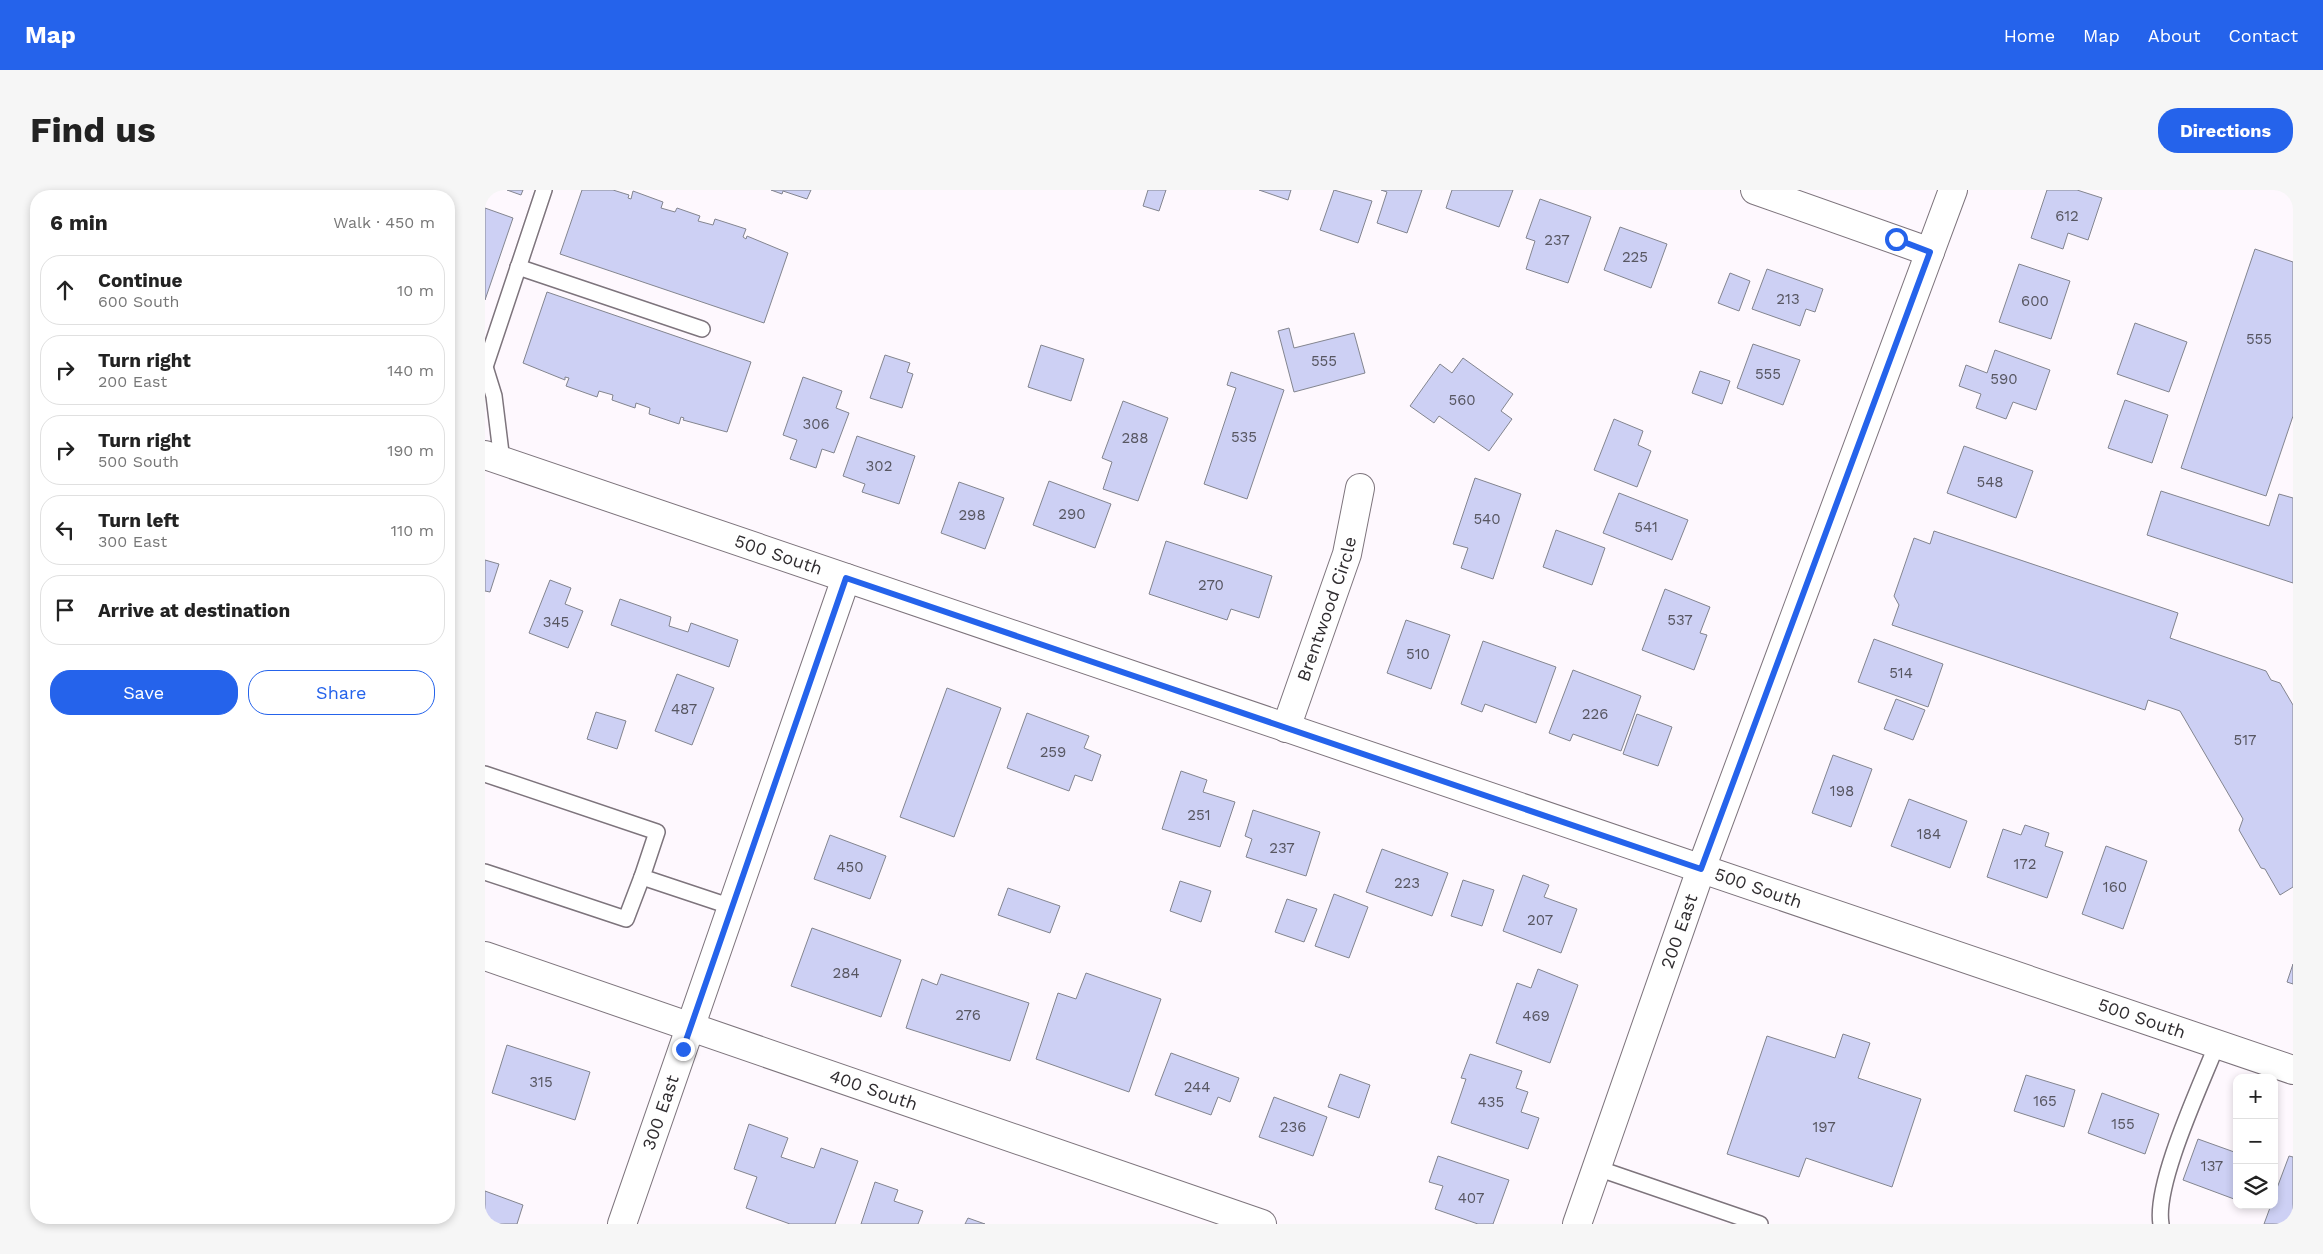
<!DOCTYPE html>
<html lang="en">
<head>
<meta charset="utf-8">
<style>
	:root { --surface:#fff; --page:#f6f6f6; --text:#222; --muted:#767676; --line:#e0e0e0; --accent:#2563eb }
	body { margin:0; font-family:"Work Sans",sans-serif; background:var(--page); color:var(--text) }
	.controls { position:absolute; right:15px; bottom:15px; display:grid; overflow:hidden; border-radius:10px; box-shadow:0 2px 8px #0003 }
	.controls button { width:45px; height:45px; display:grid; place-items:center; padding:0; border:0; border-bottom:1px solid var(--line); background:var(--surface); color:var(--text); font:25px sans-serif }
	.stop { position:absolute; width:15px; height:15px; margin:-11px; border:4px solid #2563eb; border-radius:50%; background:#fff }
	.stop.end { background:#2563eb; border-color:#fff; box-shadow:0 1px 5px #0008 }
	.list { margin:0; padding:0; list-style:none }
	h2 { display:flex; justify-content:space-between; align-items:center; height:65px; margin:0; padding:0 20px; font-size:21px }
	h2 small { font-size:16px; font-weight:400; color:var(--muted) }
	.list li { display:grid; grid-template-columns:32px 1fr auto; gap:15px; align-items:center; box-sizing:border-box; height:70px; margin:0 10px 10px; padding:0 10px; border:1px solid var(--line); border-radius:20px }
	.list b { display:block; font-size:19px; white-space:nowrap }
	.list p { margin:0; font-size:16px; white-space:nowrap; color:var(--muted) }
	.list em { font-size:16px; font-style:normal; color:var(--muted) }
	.actions { display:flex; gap:10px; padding:15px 20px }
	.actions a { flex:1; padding:11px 0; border:1px solid var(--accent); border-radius:20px; text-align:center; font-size:18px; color:var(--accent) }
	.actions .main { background:var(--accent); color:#fff }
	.icon { flex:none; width:28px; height:28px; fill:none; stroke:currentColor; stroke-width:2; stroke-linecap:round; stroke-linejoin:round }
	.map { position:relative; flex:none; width:1808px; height:1034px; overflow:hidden; border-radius:20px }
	header { display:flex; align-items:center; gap:30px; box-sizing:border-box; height:70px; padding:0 25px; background:var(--accent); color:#fff }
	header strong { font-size:24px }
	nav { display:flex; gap:28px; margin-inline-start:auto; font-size:18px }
	.intro { display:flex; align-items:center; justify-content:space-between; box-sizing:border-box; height:120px; padding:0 30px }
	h1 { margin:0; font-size:35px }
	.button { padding:12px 22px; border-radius:20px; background:var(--accent); color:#fff; font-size:18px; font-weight:700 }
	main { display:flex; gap:30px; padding:0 30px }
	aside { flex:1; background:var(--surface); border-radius:20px; box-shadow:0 2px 8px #0003 }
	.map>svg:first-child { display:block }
	.building { fill:#cdd0f4; stroke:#83858f }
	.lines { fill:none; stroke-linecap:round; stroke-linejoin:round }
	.lane-casing { stroke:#7d747c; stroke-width:18 }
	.street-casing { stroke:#7d747c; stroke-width:30 }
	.secondary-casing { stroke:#7d747c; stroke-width:30 }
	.lane { stroke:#fff; stroke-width:15 }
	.street { stroke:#fff; stroke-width:28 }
	.secondary { stroke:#fff; stroke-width:28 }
	.route { stroke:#2563eb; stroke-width:6 }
	.labels { text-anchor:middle; stroke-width:4; stroke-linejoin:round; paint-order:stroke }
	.number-label { font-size:15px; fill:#575661 }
	.street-label { font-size:18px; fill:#302d30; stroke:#fff }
</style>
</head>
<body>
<header>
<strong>Map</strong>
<nav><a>Home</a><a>Map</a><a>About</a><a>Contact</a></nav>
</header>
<div class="intro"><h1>Find us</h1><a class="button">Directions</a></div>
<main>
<aside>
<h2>6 min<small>Walk · 450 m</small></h2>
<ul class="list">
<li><svg class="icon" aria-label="ahead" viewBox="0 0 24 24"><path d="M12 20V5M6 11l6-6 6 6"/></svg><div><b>Continue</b><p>600 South</p></div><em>10 m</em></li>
<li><svg class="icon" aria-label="right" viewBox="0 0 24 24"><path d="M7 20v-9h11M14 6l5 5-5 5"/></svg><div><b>Turn right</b><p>200 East</p></div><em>140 m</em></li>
<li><svg class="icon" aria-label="right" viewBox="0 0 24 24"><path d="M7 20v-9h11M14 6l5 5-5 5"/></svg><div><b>Turn right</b><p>500 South</p></div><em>190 m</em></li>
<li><svg class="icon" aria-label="left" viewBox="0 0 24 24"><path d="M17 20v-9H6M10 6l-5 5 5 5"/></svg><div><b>Turn left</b><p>300 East</p></div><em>110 m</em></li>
<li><svg class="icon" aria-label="arrive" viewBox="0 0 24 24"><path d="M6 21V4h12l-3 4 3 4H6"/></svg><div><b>Arrive at destination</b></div></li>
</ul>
<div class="actions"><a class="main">Save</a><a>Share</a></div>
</aside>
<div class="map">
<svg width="1808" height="1034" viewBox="0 0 1808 1034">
	<rect width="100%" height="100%" fill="#fef8fe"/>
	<g class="building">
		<path d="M 22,0 L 38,0 L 36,5 Z"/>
		<path d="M 97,0 L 128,0 L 144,5 L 143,8 L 146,9 L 148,1 L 178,12 L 176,18 L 190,22 L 192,18 L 215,26 L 213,31 L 228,35 L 230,29 L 261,39 L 258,47 L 261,49 L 262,46 L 303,63 L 279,133 L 75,64 Z"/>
		<path d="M 286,0 L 326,0 L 322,9 L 298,1 L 297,4 Z"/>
		<path d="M 663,0 L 681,0 L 674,21 L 658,16 Z"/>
		<path d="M 774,0 L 806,0 L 803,10 Z"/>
		<path d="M 849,0 L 887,11 L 873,53 L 835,40 Z"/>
		<path d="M 896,0 L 937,0 L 922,43 L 892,33 L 902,2 Z"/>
		<path d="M 967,0 L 1028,0 L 1014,37 L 961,18 Z"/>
		<path d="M 1562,0 L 1592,0 L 1617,8 L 1603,50 L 1583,43 L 1578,59 L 1546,48 Z"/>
		<path d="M 1055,9 L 1106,27 L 1083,93 L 1041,79 L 1050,51 L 1041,48 Z"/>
		<path d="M 0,18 L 28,28 L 0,110 Z"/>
		<path d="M 1135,37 L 1182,54 L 1166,98 L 1119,80 Z"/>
		<path d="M 1770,59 L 1808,72 L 1808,226 L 1781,306 L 1696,278 Z"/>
		<path d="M 1534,74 L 1585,91 L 1566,149 L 1514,132 Z"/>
		<path d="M 1282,79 L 1338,99 L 1330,122 L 1321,119 L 1315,136 L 1267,119 Z"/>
		<path d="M 1245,83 L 1265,91 L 1254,121 L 1233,113 Z"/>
		<path d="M 62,102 L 266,172 L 242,242 L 198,230 L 199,228 L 196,227 L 194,234 L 164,224 L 165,218 L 151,213 L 150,218 L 127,210 L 128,205 L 114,201 L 112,207 L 81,196 L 84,188 L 80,187 L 80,190 L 38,173 Z"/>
		<path d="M 1650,133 L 1702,152 L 1684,202 L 1632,184 Z"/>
		<path d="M 804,138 L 809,158 L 869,143 L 880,183 L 809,202 L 793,141 Z"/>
		<path d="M 1268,154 L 1315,170 L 1298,215 L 1252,198 Z"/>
		<path d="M 556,155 L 599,169 L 586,211 L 543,197 Z"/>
		<path d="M 1510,160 L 1565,180 L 1551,220 L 1528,212 L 1521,229 L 1491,218 L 1496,204 L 1474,196 L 1481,175 L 1502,183 Z"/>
		<path d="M 400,165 L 425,173 L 422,182 L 428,184 L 417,218 L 385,208 Z"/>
		<path d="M 978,168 L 1028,204 L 1016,221 L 1027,229 L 1004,261 L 954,226 L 949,233 L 925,216 L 955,174 L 967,183 Z"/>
		<path d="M 1215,181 L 1245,191 L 1237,214 L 1207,203 Z"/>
		<path d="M 746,182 L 799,200 L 762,309 L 719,294 L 751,198 L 742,195 Z"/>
		<path d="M 318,187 L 357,201 L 351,218 L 364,223 L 349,263 L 337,259 L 331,278 L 305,269 L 312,250 L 298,245 Z"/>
		<path d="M 1640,210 L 1683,225 L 1667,273 L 1623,258 Z"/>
		<path d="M 638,211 L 683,228 L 653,311 L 618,299 L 627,272 L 617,268 Z"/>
		<path d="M 1129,229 L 1158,241 L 1153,255 L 1166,261 L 1152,297 L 1109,280 Z"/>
		<path d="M 372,246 L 430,266 L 414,314 L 377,302 L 380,294 L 358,286 Z"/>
		<path d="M 1479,256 L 1548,281 L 1531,328 L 1462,303 Z"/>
		<path d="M 990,288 L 1036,304 L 1008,389 L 976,378 L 983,358 L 968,354 Z"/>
		<path d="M 564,291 L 626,314 L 610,358 L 548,335 Z"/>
		<path d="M 474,292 L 519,308 L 500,359 L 456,343 Z"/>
		<path d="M 1676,301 L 1784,336 L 1794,304 L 1808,308 L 1808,393 L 1662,345 Z"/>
		<path d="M 1134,303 L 1203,330 L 1187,370 L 1118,343 Z"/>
		<path d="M 1071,340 L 1120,358 L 1107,395 L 1058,377 Z"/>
		<path d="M 1449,341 L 1693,423 L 1685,448 L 1781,481 L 1786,490 L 1795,493 L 1808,515 L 1808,697 L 1795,705 L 1780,679 L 1776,678 L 1754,640 L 1758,629 L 1695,521 L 1663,510 L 1660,520 L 1407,435 L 1414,415 L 1409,406 L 1429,348 L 1445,354 Z"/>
		<path d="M 681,351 L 787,386 L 774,428 L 746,419 L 742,430 L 664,404 Z"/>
		<path d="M 0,370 L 14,374 L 5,402 L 0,401 Z"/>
		<path d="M 65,390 L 86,398 L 80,414 L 98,421 L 83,458 L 44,443 Z"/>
		<path d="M 1180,399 L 1225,417 L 1215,443 L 1222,445 L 1209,480 L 1157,460 Z"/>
		<path d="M 135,409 L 186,427 L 184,436 L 203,442 L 206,433 L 253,450 L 244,477 L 126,435 Z"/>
		<path d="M 921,430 L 965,445 L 946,499 L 902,483 Z"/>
		<path d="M 1389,449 L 1458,474 L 1443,517 L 1373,492 Z"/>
		<path d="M 998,451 L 1071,477 L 1051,533 L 1000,514 L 997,522 L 976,514 Z"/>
		<path d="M 1088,480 L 1156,506 L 1136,561 L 1088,544 L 1085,551 L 1064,543 Z"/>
		<path d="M 192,484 L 229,498 L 207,555 L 170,541 Z"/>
		<path d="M 462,498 L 516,518 L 469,647 L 415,627 Z"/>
		<path d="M 1411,509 L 1440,520 L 1428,550 L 1399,539 Z"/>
		<path d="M 111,522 L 141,531 L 132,559 L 102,549 Z"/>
		<path d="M 542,523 L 604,546 L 599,558 L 616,565 L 607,591 L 590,585 L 584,601 L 522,578 Z"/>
		<path d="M 1152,524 L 1187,537 L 1173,576 L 1138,564 Z"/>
		<path d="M 1348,565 L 1387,579 L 1366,637 L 1327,623 Z"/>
		<path d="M 696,581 L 722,590 L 718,602 L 750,612 L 735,657 L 677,639 Z"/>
		<path d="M 1424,609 L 1482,631 L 1465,678 L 1406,656 Z"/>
		<path d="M 768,620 L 835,642 L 821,686 L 761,667 L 767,649 L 760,646 Z"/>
		<path d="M 1540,635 L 1564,643 L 1560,656 L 1578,662 L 1562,708 L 1502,687 L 1518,639 L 1536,645 Z"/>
		<path d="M 345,645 L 401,666 L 385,709 L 329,689 Z"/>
		<path d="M 1621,656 L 1662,671 L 1638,739 L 1597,724 Z"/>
		<path d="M 897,659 L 963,683 L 947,726 L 881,702 Z"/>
		<path d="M 1038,685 L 1064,695 L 1059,707 L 1092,719 L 1076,763 L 1018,741 Z"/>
		<path d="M 978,690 L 1009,700 L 997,736 L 966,726 Z"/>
		<path d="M 695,691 L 726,701 L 716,732 L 685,721 Z"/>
		<path d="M 523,698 L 575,716 L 565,743 L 513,725 Z"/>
		<path d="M 849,704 L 883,717 L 864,768 L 830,756 Z"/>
		<path d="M 802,709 L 832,719 L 819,752 L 790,742 Z"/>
		<path d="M 327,738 L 416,770 L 396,827 L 306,796 Z"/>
		<path d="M 1808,774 L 1808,794 L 1802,792 Z"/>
		<path d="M 1053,779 L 1093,795 L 1065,873 L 1011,853 L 1032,793 L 1046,798 Z"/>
		<path d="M 601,783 L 676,809 L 644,902 L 551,869 L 573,803 L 591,809 Z"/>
		<path d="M 456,784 L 544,813 L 525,871 L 421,838 L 437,789 L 452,795 Z"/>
		<path d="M 1358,844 L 1385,853 L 1373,888 L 1436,909 L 1407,997 L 1321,968 L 1314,987 L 1242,964 L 1282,846 L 1350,868 Z"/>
		<path d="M 22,855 L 105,882 L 90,930 L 7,903 Z"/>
		<path d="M 686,863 L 754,888 L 745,912 L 733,907 L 726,925 L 670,905 Z"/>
		<path d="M 985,864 L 1037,881 L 1031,898 L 1043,902 L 1036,922 L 1054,928 L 1043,959 L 966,933 L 981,889 L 976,888 Z"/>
		<path d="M 855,884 L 885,895 L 874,928 L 843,917 Z"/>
		<path d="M 1541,885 L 1590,900 L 1579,937 L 1529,921 Z"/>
		<path d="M 1617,903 L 1674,924 L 1660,964 L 1603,943 Z"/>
		<path d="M 789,907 L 842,927 L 828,966 L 774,947 Z"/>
		<path d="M 264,934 L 303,948 L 296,967 L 329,978 L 336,958 L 373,971 L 350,1034 L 305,1034 L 261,1018 L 272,987 L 249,979 Z"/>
		<path d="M 1713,949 L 1752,963 L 1752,1002 L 1749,1009 L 1698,990 Z"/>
		<path d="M 953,966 L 1024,990 L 1008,1034 L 993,1034 L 950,1019 L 958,996 L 944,992 Z"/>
		<path d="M 1804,966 L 1808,967 L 1808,1034 L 1779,1034 L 1786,1015 L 1789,1015 L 1789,1006 Z"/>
		<path d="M 390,992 L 413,1000 L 409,1011 L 438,1021 L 433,1034 L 376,1034 Z"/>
		<path d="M 0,1001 L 38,1015 L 32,1034 L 0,1034 Z"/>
		<path d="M 483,1028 L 500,1034 L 480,1034 Z"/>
	</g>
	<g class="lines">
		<defs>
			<g id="lane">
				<path d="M 33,77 L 217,139"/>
				<path d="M 0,177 L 59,0"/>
				<path d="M 0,177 L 9,206 L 17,271"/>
				<path d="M 0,584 L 172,642 L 157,687 L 247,717"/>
				<path d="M 0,682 L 141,729 L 157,687"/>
				<path d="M 1112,978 L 1275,1034"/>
				<path d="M 1676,1034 C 1669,994 1716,895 1732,854"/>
			</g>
			<g id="street">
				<path d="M 1270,0 L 1445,62"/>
				<path id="s1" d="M 801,538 L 862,364 L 875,298"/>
				<path id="s2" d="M 0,766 L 777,1034"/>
				<path id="s3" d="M 137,1034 L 361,388"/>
				<path id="s4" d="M 1092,1034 L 1216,679"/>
			</g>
			<g id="secondary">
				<path id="s5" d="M 0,265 L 1808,880"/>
				<path d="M 1216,679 L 1468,0"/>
			</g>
		</defs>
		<use href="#lane" class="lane-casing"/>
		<use href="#street" class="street-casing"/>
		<use href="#secondary" class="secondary-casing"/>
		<use href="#lane" class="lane"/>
		<use href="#street" class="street"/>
		<use href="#secondary" class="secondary"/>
	</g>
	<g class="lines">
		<path class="route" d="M 198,859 L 361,388 L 1216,679 L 1445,62 L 1411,49"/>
	</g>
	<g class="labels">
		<g class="number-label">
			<text x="1582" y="31">612</text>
			<text x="1072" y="55">237</text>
			<text x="1150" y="72">225</text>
			<text x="1303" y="114">213</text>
			<text x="1550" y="116">600</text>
			<text x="1774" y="154">555</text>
			<text x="839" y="176">555</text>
			<text x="1283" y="189">555</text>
			<text x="1519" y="194">590</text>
			<text x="977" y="215">560</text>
			<text x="331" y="239">306</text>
			<text x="759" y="252">535</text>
			<text x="650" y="253">288</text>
			<text x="394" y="281">302</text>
			<text x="1505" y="297">548</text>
			<text x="587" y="329">290</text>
			<text x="487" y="330">298</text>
			<text x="1002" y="334">540</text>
			<text x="1161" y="342">541</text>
			<text x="726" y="400">270</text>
			<text x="1195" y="435">537</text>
			<text x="71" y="437">345</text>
			<text x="933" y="469">510</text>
			<text x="1416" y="488">514</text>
			<text x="199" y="524">487</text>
			<text x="1110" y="529">226</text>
			<text x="1760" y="555">517</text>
			<text x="568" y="567">259</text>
			<text x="1357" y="606">198</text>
			<text x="714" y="630">251</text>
			<text x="1444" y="649">184</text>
			<text x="797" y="663">237</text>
			<text x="1540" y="679">172</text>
			<text x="365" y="682">450</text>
			<text x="922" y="698">223</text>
			<text x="1630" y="702">160</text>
			<text x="1055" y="735">207</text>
			<text x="361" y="788">284</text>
			<text x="483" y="830">276</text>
			<text x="1051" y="831">469</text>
			<text x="56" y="897">315</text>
			<text x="712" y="902">244</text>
			<text x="1560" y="916">165</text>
			<text x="1006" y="917">435</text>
			<text x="1638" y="939">155</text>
			<text x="808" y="942">236</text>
			<text x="1339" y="942">197</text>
			<text x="1727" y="981">137</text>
			<text x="986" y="1013">407</text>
		</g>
		<g class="street-label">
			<text dy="6" stroke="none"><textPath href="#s5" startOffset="310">500 South</textPath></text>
			<text dy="6" stroke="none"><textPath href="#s1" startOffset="126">Brentwood Circle</textPath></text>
			<text dy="6" stroke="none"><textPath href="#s5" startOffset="1345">500 South</textPath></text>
			<text dy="6" stroke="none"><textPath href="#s4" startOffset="310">200 East</textPath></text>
			<text dy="6" stroke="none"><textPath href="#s5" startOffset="1750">500 South</textPath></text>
			<text dy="6" stroke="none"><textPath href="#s2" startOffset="411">400 South</textPath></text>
			<text dy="6" stroke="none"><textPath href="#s3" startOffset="118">300 East</textPath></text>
		</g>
	</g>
</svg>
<div class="controls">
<button>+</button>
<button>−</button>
<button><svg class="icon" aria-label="layers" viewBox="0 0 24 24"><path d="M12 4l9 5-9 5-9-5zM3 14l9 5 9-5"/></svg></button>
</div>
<div class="stop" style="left:1411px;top:49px"></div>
<div class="stop end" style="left:198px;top:859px"></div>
</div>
</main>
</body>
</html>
